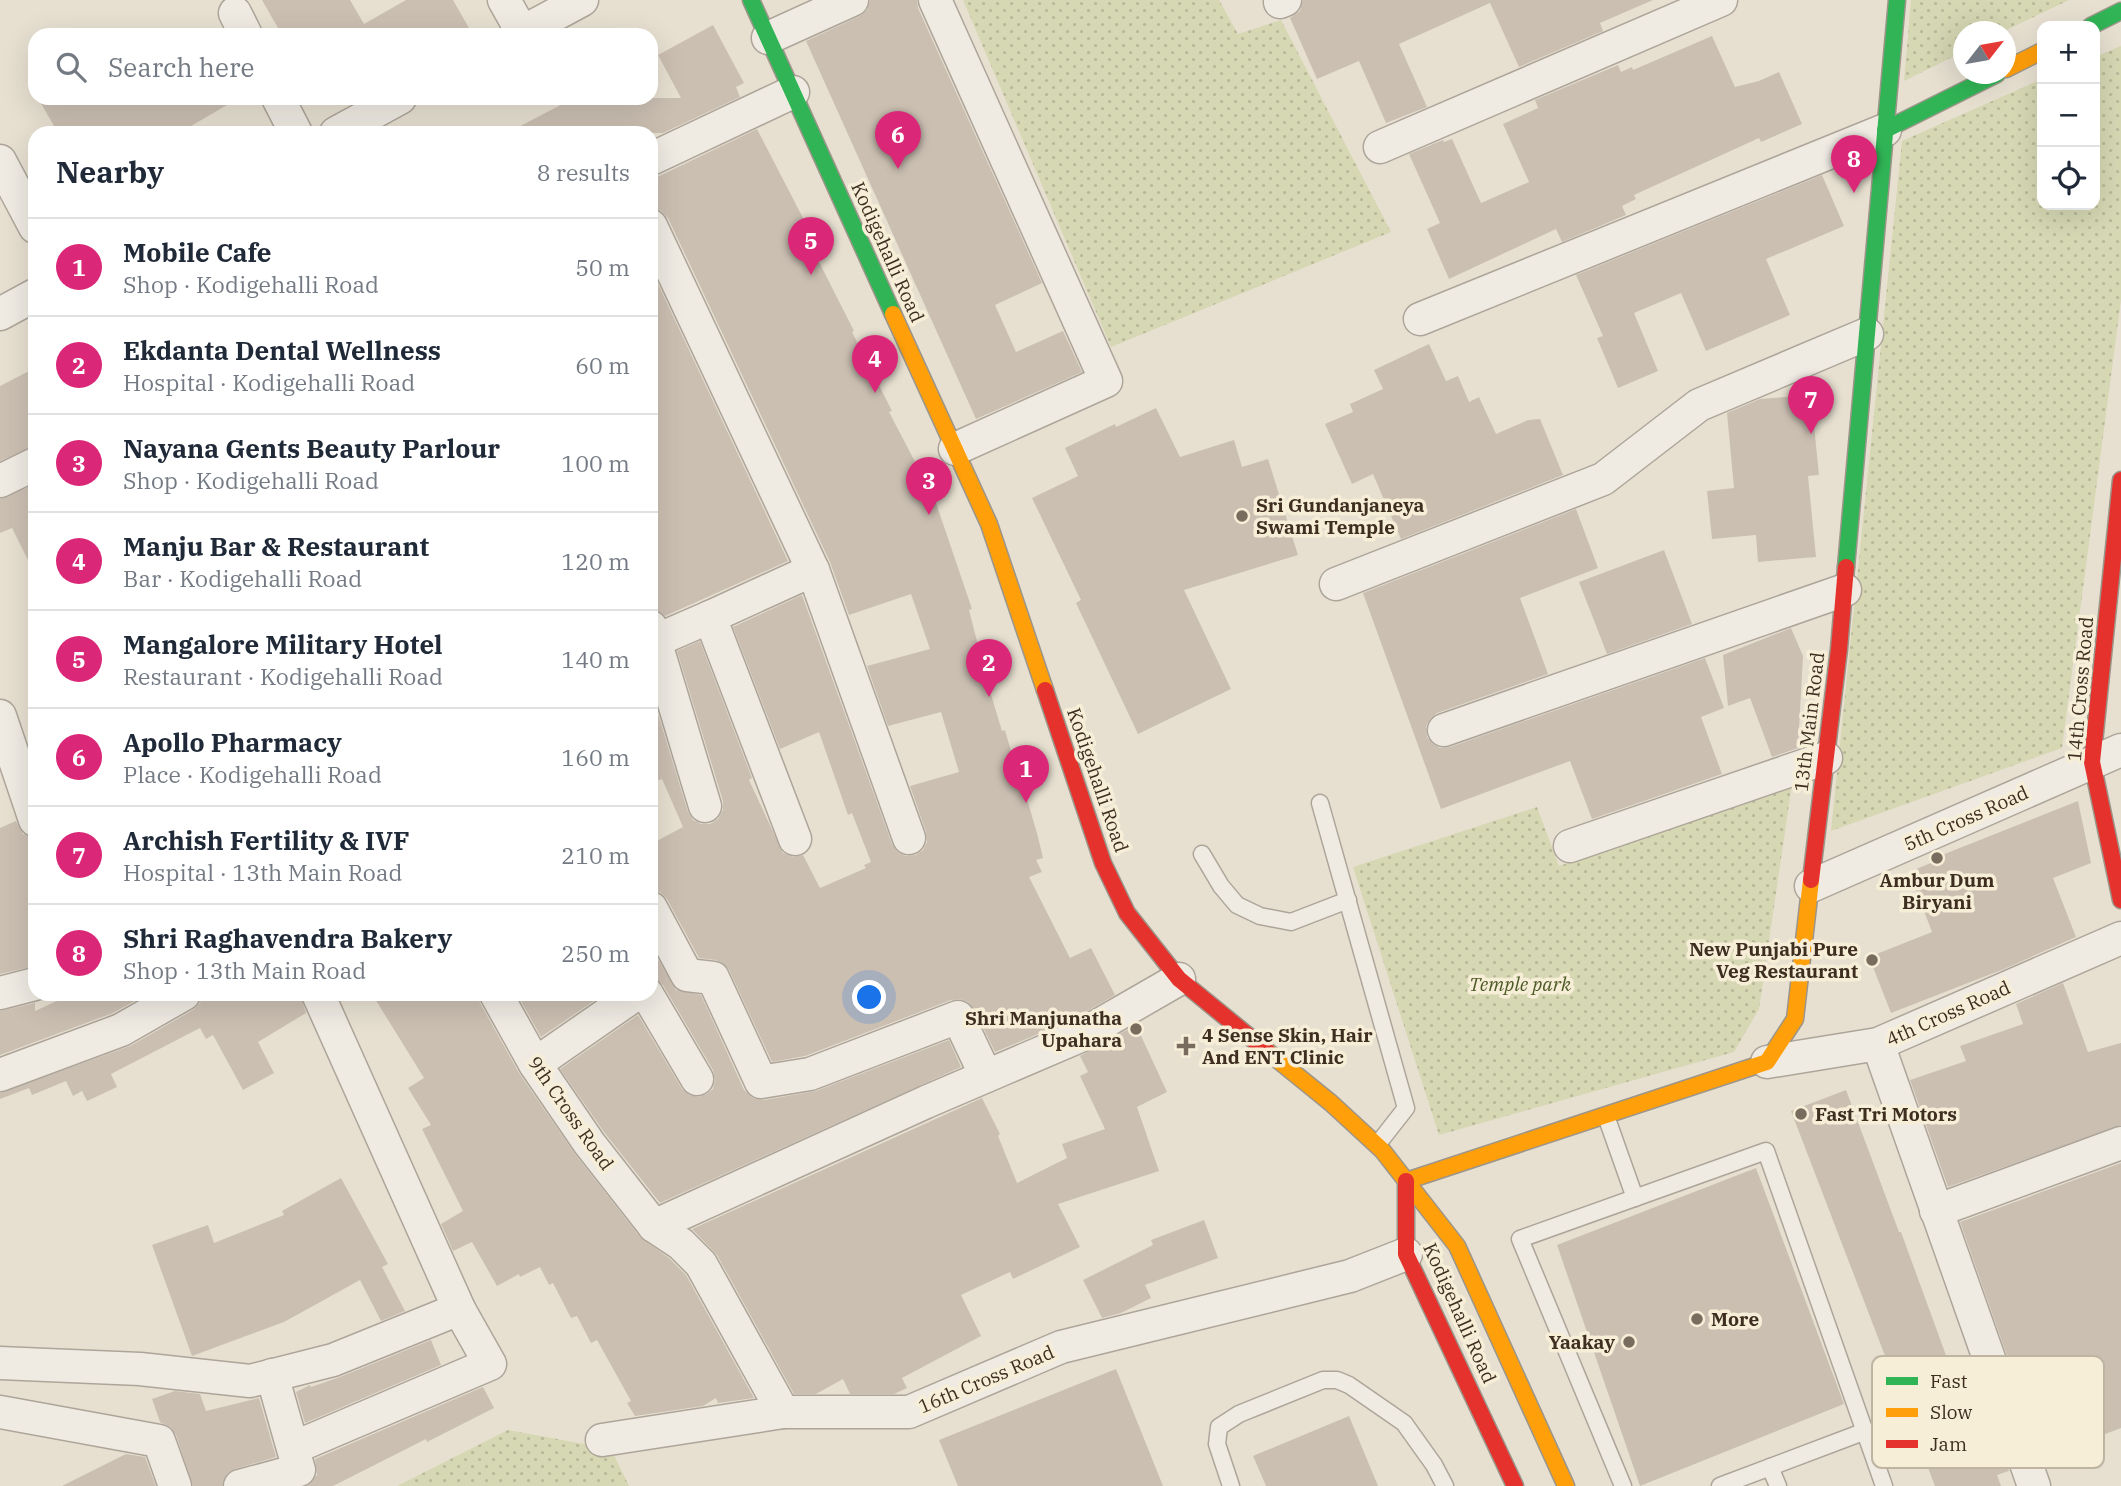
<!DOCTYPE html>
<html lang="en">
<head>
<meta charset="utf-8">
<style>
	:root { --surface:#fff; --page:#f2f2f3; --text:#1f2937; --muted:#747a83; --line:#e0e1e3; --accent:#db2777 }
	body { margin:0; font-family:"IBM Plex Serif",serif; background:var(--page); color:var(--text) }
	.controls { position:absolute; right:21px; top:21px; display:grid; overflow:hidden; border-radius:14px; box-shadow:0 7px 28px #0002 }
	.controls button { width:63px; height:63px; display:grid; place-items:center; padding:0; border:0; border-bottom:2px solid var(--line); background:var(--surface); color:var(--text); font:35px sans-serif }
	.compass { position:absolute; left:1953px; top:21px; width:63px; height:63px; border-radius:50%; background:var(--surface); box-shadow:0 7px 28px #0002; rotate:59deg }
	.you { position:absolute; left:870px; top:998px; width:24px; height:24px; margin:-18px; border:5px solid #fff; border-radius:50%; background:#1a73e8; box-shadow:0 0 0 10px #1a73e833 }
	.badge { display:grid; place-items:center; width:46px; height:46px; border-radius:50%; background:var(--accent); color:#fff; font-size:23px; font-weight:700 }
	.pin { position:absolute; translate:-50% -58px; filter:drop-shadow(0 2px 4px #0008) }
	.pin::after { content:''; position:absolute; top:37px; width:24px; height:21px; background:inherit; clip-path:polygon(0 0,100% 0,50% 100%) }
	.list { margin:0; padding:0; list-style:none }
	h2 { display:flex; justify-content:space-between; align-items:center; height:91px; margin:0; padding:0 28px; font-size:30px }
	h2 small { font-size:23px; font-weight:400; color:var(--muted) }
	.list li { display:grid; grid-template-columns:46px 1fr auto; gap:21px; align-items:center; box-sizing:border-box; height:98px; padding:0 28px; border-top:2px solid var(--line) }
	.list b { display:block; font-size:26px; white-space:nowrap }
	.list p { margin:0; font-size:23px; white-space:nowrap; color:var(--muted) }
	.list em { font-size:23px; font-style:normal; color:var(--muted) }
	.icon { flex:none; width:38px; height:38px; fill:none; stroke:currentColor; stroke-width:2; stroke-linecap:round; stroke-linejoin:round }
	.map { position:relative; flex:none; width:2121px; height:1486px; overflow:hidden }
	.search { position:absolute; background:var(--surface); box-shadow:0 7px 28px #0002; left:28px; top:28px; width:630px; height:77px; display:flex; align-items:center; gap:18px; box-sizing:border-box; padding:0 24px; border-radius:21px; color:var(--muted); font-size:26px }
	.panel { position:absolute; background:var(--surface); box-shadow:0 7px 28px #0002; left:28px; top:126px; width:630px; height:875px; border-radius:21px }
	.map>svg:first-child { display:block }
	.grass { fill:url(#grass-dots) }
	.building { fill:#cbbfb2 }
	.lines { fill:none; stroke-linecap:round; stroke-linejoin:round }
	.lane-casing { stroke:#ada599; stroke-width:19 }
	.street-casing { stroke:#ada599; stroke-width:35 }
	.fast-casing { stroke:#9c958a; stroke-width:19 }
	.slow-casing { stroke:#9c958a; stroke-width:19 }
	.jam-casing { stroke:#9c958a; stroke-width:19 }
	.lane { stroke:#efebe3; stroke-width:16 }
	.street { stroke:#efebe3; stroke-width:32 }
	.fast { stroke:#30b455; stroke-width:16 }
	.slow { stroke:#ff9f0a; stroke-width:16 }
	.jam { stroke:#e5322d; stroke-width:16 }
	.poi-dot { fill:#786c5e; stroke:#f7eed8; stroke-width:2.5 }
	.labels { text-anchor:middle; stroke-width:7; stroke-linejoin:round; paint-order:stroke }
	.street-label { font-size:19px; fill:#3d2e20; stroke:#f7eed8 }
	.poi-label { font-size:19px; font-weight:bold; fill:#3d2e20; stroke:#f7eed8; text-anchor:start }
	.park-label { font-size:19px; font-style:italic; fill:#4d5a26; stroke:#f7eed8 }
	.key { fill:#f7eed8; stroke:#bfb4a1; stroke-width:2 }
	.key-label { font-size:19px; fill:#3d2e20 }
</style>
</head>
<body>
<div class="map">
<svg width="2121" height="1486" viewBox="0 0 2121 1486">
	<defs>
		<pattern id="grass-dots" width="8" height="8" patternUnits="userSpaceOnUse" patternTransform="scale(1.75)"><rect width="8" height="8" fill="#d6d7b3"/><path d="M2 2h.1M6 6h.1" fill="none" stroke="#b9b99a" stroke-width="1.8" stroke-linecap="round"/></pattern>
	</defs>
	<rect width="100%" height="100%" fill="#e7e0d1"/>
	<g class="grass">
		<path d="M 963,0 L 1219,0 L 1238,34 L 1281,20 L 1391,232 L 1111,347 Z"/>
		<path d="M 1911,0 L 2069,0 L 2004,31 L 1964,32 L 1963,52 L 1904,81 Z"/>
		<path d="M 2121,46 L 2121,300 L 2062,748 L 1831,831 L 1902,141 L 2042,79 L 2042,205 L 2095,205 L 2095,57 Z"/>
		<path d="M 1792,784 L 1759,1009 L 1734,1052 L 1439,1135 L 1353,867 L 1537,807 L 1559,866 Z"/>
		<path d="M 508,1430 L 611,1449 L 629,1486 L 397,1486 Z"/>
	</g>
	<g class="building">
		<path d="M 262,0 L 350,0 L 364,24 L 406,0 L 453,0 L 473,35 L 282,35 Z"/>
		<path d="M 870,0 L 917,0 L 918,8 L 1042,283 L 995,305 L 1016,352 L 1063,331 L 1082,372 L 976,419 L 806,41 L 860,16 L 867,10 Z"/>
		<path d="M 1303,0 L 1653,0 L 1600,23 L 1603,31 L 1519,67 L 1490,3 L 1399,44 L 1427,107 L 1386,123 L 1359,61 L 1317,79 L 1290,18 L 1300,11 Z"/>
		<path d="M 713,25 L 744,83 L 736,87 L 740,97 L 663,133 L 507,133 L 574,98 L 681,98 L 658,55 Z"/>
		<path d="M 1712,36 L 1735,87 L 1759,81 L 1779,72 L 1802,124 L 1761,142 L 1759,138 L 1634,195 L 1636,199 L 1622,206 L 1626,215 L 1562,242 L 1556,229 L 1449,279 L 1427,229 L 1440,223 L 1409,154 L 1443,140 L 1444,142 L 1452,139 L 1481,203 L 1529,182 L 1503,124 L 1538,108 L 1535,100 L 1618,65 L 1621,72 L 1632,67 L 1633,70 Z"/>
		<path d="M 38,98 L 239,98 L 179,133 L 58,133 Z"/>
		<path d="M 757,129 L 818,247 L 813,250 L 854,331 L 852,332 L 892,411 L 889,412 L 935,500 L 972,609 L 969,610 L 989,688 L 1002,731 L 1005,730 L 1017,772 L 1019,771 L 1038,837 L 1043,858 L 1036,860 L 1042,872 L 1029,877 L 1070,958 L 1091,948 L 1115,995 L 1072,1020 L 995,1052 L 974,1009 L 968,1002 L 960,999 L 951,1000 L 805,1056 L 772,1062 L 729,970 L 724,964 L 716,960 L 699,958 L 667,899 L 660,892 L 651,890 L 651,844 L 683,827 L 662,779 L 651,783 L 651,691 L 688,812 L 693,820 L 701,824 L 710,824 L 718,819 L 723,810 L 723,801 L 677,651 L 700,641 L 752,778 L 749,780 L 783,853 L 793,857 L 803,855 L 820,888 L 866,868 L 864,865 L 871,862 L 852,813 L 848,815 L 819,732 L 780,749 L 733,627 L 802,595 L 892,844 L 898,852 L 906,856 L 916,855 L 923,850 L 927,842 L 926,832 L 910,786 L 959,772 L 941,712 L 888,726 L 867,666 L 930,649 L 911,594 L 849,615 L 830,562 L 668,218 L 661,211 L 651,208 L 651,180 Z"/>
		<path d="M 1822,175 L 1844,226 L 1766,259 L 1790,315 L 1706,351 L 1681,293 L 1634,313 L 1658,371 L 1618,388 L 1597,338 L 1603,336 L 1576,275 Z"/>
		<path d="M 651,269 L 788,561 L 665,616 L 656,609 L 651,609 Z"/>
		<path d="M 1429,344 L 1446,381 L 1458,376 L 1469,402 L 1479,397 L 1496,434 L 1528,420 L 1540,419 L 1563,475 L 1401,539 L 1373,474 L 1352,484 L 1325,424 L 1353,412 L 1350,404 L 1383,389 L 1374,370 Z"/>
		<path d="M 35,368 L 35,446 L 0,461 L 0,386 Z"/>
		<path d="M 1811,395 L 1819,475 L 1808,476 L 1816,557 L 1758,562 L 1756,535 L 1712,539 L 1707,491 L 1734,488 L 1727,413 L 1760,399 Z"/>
		<path d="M 1156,408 L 1180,457 L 1234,440 L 1242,467 L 1268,459 L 1298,555 L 1184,590 L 1231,689 L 1138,734 L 1076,603 L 1081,600 L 1032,498 L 1078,476 L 1065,448 L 1115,424 L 1116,427 Z"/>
		<path d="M 35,484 L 35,574 L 12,528 L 0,533 L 0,499 Z"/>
		<path d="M 1576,509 L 1598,568 L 1520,598 L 1548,674 L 1437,713 L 1430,719 L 1426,726 L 1427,737 L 1433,744 L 1440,748 L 1450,747 L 1705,658 L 1724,708 L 1701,717 L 1722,774 L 1592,819 L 1570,761 L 1441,809 L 1363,593 Z"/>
		<path d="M 1664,550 L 1692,624 L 1607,654 L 1579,582 Z"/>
		<path d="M 1791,628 L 1803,656 L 1798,748 L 1772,757 L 1750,698 L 1728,706 L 1723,655 Z"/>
		<path d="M 2078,801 L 2091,863 L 2053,878 L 2076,937 L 2004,969 L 1891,1013 L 1869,957 L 1932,932 L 1909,872 L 1933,862 L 1932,859 Z"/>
		<path d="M 16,821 L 23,834 L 35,838 L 35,966 L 0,974 L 0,828 Z"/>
		<path d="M 651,947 L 676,990 L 701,995 L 744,1090 L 753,1098 L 764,1100 L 816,1091 L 949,1040 L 961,1067 L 660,1203 L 604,1132 L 560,1069 L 638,1015 L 682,1089 L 689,1095 L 698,1097 L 707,1094 L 713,1089 L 715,1080 L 713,1070 L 663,985 L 651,977 Z"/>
		<path d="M 2063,983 L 2088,1052 L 2121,1043 L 2121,1125 L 1948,1187 L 1910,1080 L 1966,1061 L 1960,1046 L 2023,1024 L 2016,1004 Z"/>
		<path d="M 72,994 L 147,994 L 113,1013 L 0,1055 L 0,1011 L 35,1003 L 35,1011 Z"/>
		<path d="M 202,994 L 300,994 L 306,1013 L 258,1042 L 274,1073 L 243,1090 L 213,1035 L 206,1039 L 200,1028 L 111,1074 L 117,1087 L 87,1101 L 82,1091 L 73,1096 L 66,1081 L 32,1095 L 29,1088 L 0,1099 L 0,1093 L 130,1046 L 193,1010 L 200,1003 Z"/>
		<path d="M 372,994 L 478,994 L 480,1003 L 519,1073 L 575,1154 L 640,1237 L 669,1258 L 686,1275 L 754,1398 L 718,1403 L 716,1398 L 703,1406 L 635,1416 L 627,1403 L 631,1401 L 597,1340 L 591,1343 L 577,1316 L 571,1318 L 553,1283 L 549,1285 L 540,1267 L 520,1277 L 519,1274 L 497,1286 L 472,1242 L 453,1251 L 441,1224 L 463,1211 L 422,1129 L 431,1125 L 408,1088 L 424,1078 Z"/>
		<path d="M 517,994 L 604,994 L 541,1037 Z"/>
		<path d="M 1136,1025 L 1167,1092 L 1137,1107 L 1159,1171 L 1058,1204 L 1080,1247 L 1013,1279 L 1010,1272 L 961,1295 L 981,1336 L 902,1378 L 907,1388 L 894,1394 L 850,1394 L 843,1379 L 816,1394 L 794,1394 L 717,1255 L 692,1229 L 982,1098 L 1000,1134 L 998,1136 L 1017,1183 L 1067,1158 L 1062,1144 L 1105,1129 L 1080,1076 L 1088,1072 L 1080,1056 Z"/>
		<path d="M 1846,1090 L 1899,1232 L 1901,1232 L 1978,1443 L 1980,1445 L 1998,1438 L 2009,1471 L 1997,1475 L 2001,1486 L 1935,1486 L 1791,1111 Z"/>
		<path d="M 2121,1163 L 2121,1428 L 2043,1458 L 1960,1222 Z"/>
		<path d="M 1756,1168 L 1844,1404 L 1640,1486 L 1557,1245 Z"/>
		<path d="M 341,1178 L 388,1264 L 382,1267 L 405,1311 L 381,1321 L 360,1280 L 284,1322 L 192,1356 L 152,1245 L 208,1225 L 214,1243 L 284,1215 L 282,1211 Z"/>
		<path d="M 1204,1220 L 1218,1258 L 1145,1285 L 1151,1298 L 1121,1313 L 1102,1318 L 1083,1280 L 1153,1245 L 1151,1240 Z"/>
		<path d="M 431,1340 L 441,1365 L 305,1423 L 296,1392 L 310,1385 L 311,1387 L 340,1377 Z"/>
		<path d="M 1116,1369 L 1163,1486 L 958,1486 L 939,1440 Z"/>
		<path d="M 483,1387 L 494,1408 L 427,1442 L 426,1439 L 333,1486 L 307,1486 L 317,1475 L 315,1459 Z"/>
		<path d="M 175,1391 L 200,1394 L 206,1411 L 259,1398 L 276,1457 L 235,1469 L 227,1474 L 222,1486 L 193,1486 L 176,1435 L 170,1427 L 160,1422 L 152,1399 Z"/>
		<path d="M 1349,1416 L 1378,1486 L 1266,1486 L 1253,1456 Z"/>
		<path d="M 126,1454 L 145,1457 L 156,1486 L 62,1486 Z"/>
	</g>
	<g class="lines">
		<defs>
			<g id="lane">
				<path d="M 1320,803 L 1406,1108 L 1377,1145"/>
				<path d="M 1202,854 L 1221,886 L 1237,905 L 1260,916 L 1291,922 L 1348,900"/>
				<path d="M 1606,1116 L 1635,1198"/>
				<path d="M 1770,1467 L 1778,1486"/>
				<path d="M 1231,1486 L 1217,1444 L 1219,1427 L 1239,1414 L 1323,1380 L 1337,1380 L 1349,1385 L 1404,1423 L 1434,1465 L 1445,1486"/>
				<path d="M 1623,1486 L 1520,1239 L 1766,1151 L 1884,1486"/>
				<path d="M 1720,1486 L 1863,1432"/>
			</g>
			<g id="street">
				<path d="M 504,0 L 522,32"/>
				<path d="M 935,0 L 1106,381 L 955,449"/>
				<path d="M 1280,2 L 1285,0"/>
				<path d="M 235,13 L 246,35"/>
				<path d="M 517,35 L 582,0"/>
				<path d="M 768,38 L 852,0"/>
				<path d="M 278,98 L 296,133"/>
				<path d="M 336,133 L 400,98"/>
				<path d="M 1380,147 L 1721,0"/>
				<path d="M 651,159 L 793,92"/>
				<path d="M 0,161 L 35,227"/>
				<path d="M 651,226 L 813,570 L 909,838"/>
				<path d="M 0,314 L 35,295"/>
				<path d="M 1420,319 L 1885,130"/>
				<path d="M 0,481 L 35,464"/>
				<path d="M 1336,584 L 1603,479 L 1699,405 L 1867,334"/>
				<path d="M 651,627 L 705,806"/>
				<path d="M 657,640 L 710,617"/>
				<path d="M 0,716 L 35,820"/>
				<path d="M 1444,730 L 1845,590"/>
				<path d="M 795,839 L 710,617 L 813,570"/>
				<path d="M 1570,846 L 1826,758"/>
				<path d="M 1811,886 L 2121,750"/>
				<path d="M 651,908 L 687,975 L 713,978 L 761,1082 L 810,1074 L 958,1017 L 986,1076"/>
				<path d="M 0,993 L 35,984"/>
				<path d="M 496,994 L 535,1064 L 589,1143 L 654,1226 L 681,1244 L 701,1264 L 783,1412 L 909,1412 L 1061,1347 L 1350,1276 L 1406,1254"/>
				<path d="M 647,994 L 697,1079"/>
				<path d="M 1878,1044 L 2034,1486"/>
				<path d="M 1767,1062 L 1878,1044 L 2121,938"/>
				<path d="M 535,1064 L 636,994"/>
				<path d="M 0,1075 L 121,1030 L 184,994"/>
				<path d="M 1936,1211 L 2121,1143"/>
				<path d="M 654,1226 L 926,1102 L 1080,1036 L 1179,979"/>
				<path d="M 0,1363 L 140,1369 L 250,1381 L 333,1360 L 459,1309 L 318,994"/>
				<path d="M 0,1412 L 159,1441 L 175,1486"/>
				<path d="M 602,1440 L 783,1412"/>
				<path d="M 293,1448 L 490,1364 L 459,1309"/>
				<path d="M 240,1486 L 299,1470 L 272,1375"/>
			</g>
			<g id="fast">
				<path d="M 751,0 L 893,314"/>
				<path d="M 2091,26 L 2121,11"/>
				<path d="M 1885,130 L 1997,74"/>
				<path d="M 1846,567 L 1897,0"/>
			</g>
			<g id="slow">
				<path d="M 2006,69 L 2042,51"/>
				<path d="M 893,314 L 989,524 L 1045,690"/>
				<path d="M 1268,1052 L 1331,1103 L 1382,1150 L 1457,1246 L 1566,1486"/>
				<path d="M 1406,1181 L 1767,1062 L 1795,1019 L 1811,880"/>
			</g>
			<g id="jam">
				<path d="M 2121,480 L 2092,762 L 2121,900"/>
				<path d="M 1045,690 L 1103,863 L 1127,913 L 1179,979 L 1268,1052"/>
				<path d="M 1811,880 L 1839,649 L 1846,567"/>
				<path d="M 1406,1181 L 1406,1254 L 1515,1486"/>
			</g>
		</defs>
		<use href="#lane" class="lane-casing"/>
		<use href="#street" class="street-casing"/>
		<use href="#fast" class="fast-casing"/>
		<use href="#slow" class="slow-casing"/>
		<use href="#jam" class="jam-casing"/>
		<use href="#lane" class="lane"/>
		<use href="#street" class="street"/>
		<use href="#fast" class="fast"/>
		<use href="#slow" class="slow"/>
		<use href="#jam" class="jam"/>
	</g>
	<g class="poi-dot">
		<circle cx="1242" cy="516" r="7"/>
		<circle cx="1937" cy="858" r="7"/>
		<circle cx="1872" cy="960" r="7"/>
		<circle cx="1136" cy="1029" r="7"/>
		<path d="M1182.5 1035.5h7v7h7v7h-7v7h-7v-7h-7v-7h7z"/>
		<circle cx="1801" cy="1114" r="7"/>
		<circle cx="1697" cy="1319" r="7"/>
		<circle cx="1629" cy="1342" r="7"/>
	</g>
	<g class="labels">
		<g class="street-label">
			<text transform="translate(888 252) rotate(66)" y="7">Kodigehalli Road</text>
			<text transform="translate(2080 689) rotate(-85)" y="7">14th Cross Road</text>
			<text transform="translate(1809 722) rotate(-83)" y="7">13th Main Road</text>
			<text transform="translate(1098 780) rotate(71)" y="7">Kodigehalli Road</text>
			<text transform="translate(1966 818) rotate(-24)" y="7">5th Cross Road</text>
			<text transform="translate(1948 1013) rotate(-24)" y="7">4th Cross Road</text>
			<text transform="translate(571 1113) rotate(55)" y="7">9th Cross Road</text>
			<text transform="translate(1460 1313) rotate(66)" y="7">Kodigehalli Road</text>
			<text transform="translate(986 1379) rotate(-23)" y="7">16th Cross Road</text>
		</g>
		<g class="poi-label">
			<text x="1256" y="512">Sri Gundanjaneya<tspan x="1256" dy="22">Swami Temple</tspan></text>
			<text x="1937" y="887" text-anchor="middle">Ambur Dum<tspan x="1937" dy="22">Biryani</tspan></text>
			<text x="1858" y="956" text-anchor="end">New Punjabi Pure<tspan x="1858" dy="22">Veg Restaurant</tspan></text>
			<text x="1122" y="1025" text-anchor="end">Shri Manjunatha<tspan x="1122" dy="22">Upahara</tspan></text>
			<text x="1202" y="1042">4 Sense Skin, Hair<tspan x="1202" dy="22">And ENT Clinic</tspan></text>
			<text x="1815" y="1121">Fast Tri Motors</text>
			<text x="1711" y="1326">More</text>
			<text x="1615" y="1349" text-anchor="end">Yaakay</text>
		</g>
		<g class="park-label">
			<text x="1520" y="991">Temple park</text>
		</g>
	</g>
	<rect x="1872" y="1356" width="232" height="112" rx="10" class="key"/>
	<rect x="1886" y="1377" width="32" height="8" fill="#30b455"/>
	<rect x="1886" y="1408" width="32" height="9" fill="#ff9f0a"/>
	<rect x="1886" y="1440" width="32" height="8" fill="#e5322d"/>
	<g class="key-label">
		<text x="1930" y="1388">Fast</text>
		<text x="1930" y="1419">Slow</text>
		<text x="1930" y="1451">Jam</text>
	</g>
</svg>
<div class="controls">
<button>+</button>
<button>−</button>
<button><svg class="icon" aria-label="locate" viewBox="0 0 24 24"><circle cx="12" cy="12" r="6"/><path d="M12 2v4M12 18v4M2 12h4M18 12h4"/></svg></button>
</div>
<svg class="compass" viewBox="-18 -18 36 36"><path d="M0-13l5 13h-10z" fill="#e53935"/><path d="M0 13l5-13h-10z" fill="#747a83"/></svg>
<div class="you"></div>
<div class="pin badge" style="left:1026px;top:803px">1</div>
<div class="pin badge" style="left:989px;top:697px">2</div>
<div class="pin badge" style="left:929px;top:515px">3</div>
<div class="pin badge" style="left:875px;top:393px">4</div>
<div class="pin badge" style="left:811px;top:275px">5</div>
<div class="pin badge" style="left:898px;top:169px">6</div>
<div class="pin badge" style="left:1811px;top:434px">7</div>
<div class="pin badge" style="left:1854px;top:193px">8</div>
<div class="search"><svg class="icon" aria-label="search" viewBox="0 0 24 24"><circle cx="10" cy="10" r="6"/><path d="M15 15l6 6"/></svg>Search here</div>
<section class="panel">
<h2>Nearby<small>8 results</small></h2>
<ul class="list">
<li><span class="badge">1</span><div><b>Mobile Cafe</b><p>Shop · Kodigehalli Road</p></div><em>50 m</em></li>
<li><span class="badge">2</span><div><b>Ekdanta Dental Wellness</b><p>Hospital · Kodigehalli Road</p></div><em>60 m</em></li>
<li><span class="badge">3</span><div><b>Nayana Gents Beauty Parlour</b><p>Shop · Kodigehalli Road</p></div><em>100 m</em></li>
<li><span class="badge">4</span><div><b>Manju Bar &amp; Restaurant</b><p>Bar · Kodigehalli Road</p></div><em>120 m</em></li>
<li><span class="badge">5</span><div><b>Mangalore Military Hotel</b><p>Restaurant · Kodigehalli Road</p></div><em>140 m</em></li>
<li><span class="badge">6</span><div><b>Apollo Pharmacy</b><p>Place · Kodigehalli Road</p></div><em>160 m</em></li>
<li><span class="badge">7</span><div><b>Archish Fertility &amp; IVF</b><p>Hospital · 13th Main Road</p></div><em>210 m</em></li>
<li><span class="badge">8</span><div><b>Shri Raghavendra Bakery</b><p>Shop · 13th Main Road</p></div><em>250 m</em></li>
</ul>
</section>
</div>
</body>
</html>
